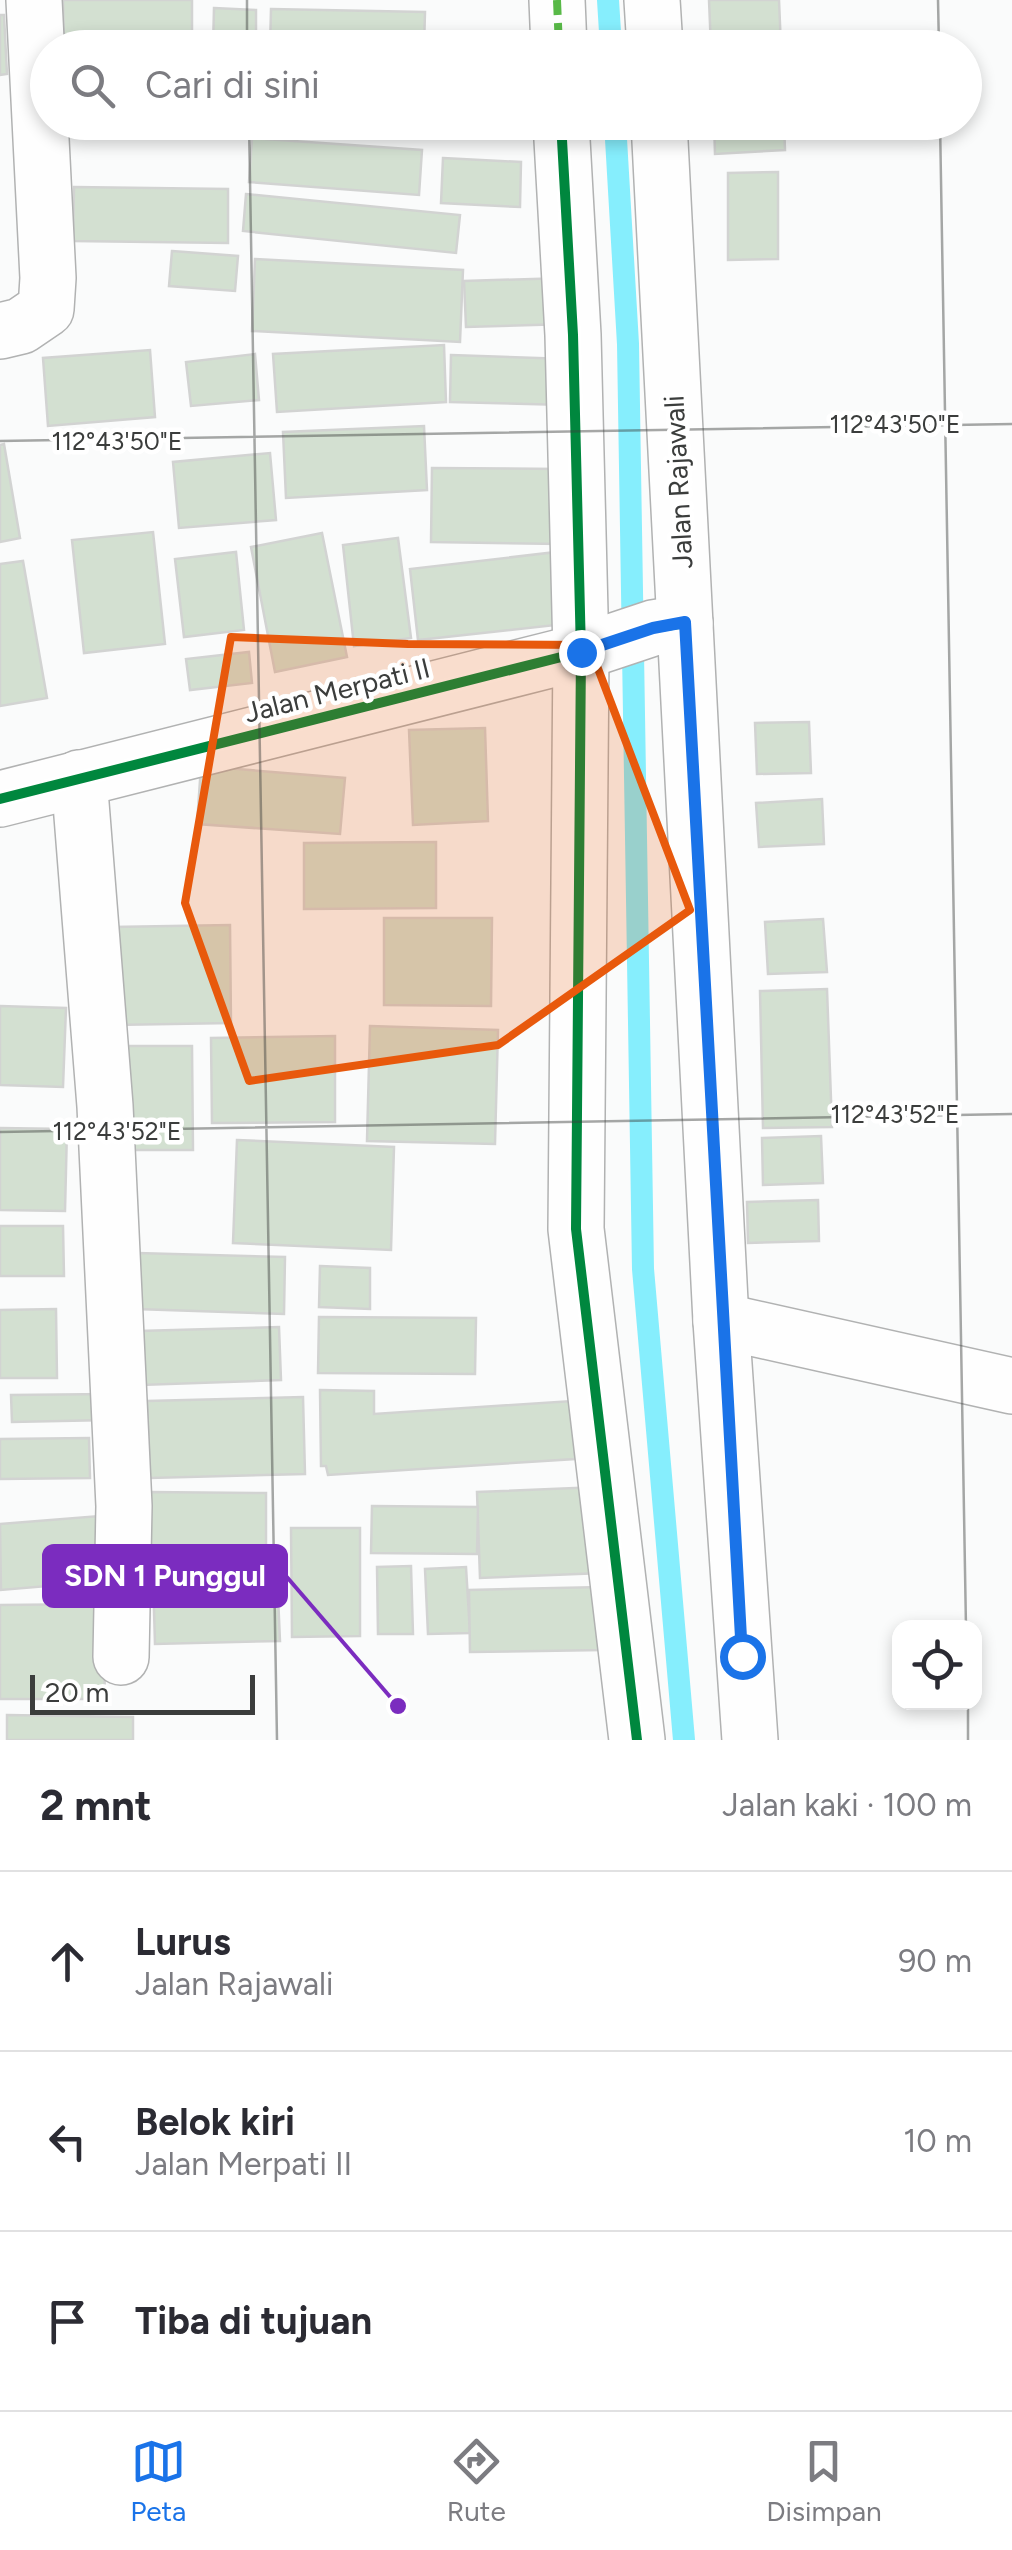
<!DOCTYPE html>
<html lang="id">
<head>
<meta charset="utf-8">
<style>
	:root { --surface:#fff; --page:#f2f2f3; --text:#2b2b33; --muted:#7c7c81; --line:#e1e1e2; --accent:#1a73e8 }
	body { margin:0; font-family:Figtree,sans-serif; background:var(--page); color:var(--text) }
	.controls { position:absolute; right:30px; bottom:30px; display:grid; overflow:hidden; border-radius:20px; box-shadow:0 5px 15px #0003 }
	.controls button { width:90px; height:90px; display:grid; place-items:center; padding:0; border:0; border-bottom:2px solid var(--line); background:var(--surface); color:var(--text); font:50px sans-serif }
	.scale { position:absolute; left:30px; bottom:25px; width:225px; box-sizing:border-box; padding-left:10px; border:5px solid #3b3d3c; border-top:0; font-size:28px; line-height:35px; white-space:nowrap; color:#3b3d3c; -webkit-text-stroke:8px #fff; paint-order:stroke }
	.stop { position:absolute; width:30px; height:30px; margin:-22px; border:8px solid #1a73e8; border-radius:50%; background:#fff }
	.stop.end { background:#1a73e8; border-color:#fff; box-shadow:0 2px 10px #0008 }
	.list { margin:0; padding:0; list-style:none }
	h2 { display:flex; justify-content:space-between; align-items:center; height:130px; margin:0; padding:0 40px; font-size:42px }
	h2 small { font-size:32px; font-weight:400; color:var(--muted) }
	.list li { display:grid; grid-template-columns:65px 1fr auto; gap:30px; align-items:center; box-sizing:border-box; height:180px; padding:0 40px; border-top:2px solid var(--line) }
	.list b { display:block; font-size:38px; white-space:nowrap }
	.list p { margin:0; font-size:32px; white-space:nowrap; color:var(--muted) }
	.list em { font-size:32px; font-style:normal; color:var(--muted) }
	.icon { flex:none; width:55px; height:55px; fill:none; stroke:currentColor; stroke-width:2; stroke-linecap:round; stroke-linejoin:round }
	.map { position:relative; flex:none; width:1012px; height:1740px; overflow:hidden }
	.search { position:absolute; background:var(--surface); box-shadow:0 5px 15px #0003; left:30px; right:30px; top:30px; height:110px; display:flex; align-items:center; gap:25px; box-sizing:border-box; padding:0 35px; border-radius:55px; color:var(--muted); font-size:38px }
	.sheet { height:670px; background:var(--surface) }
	nav { display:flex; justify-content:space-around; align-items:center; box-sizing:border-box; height:140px; border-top:2px solid var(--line); background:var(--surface); font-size:28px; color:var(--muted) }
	nav a { display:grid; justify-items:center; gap:5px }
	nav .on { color:var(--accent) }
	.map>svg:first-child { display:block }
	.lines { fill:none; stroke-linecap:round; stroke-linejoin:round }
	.stream { stroke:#86eefd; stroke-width:22 }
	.building { fill:#d3e0d1; stroke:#d2d3d2; stroke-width:2.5 }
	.minor-casing { stroke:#b1b2b2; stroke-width:58 }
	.minor { stroke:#fefefe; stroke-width:55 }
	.quiet { stroke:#58b947; stroke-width:8; stroke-dasharray:15 8; stroke-linecap:butt }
	.cycleway-casing { stroke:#fff; stroke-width:16 }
	.cycleway { stroke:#00873e; stroke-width:10 }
	.route { stroke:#1a73e8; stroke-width:12 }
	.marked { fill:#e8590c; fill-opacity:0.2; stroke:#e8590c; stroke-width:8; stroke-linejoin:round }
	.ticks { fill:none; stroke:#3b3d3c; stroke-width:2.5; stroke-opacity:0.45 }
	.labels { text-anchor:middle; stroke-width:9; stroke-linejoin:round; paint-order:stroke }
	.street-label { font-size:28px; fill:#3b3d3c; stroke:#fff }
	.ticks-label { font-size:25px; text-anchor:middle; fill:#3b3d3c; stroke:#fff; stroke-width:9; stroke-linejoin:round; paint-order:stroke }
	.leader { fill:none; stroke:#7b2cbf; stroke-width:4 }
	.callout-dot { fill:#7b2cbf; stroke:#fff; stroke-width:4 }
	.callout { fill:#7b2cbf; stroke:#7b2cbf; stroke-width:4 }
	.callout-label { font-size:30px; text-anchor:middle; font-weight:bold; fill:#fff }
</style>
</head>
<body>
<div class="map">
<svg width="1012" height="1740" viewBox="0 0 1012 1740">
	<rect width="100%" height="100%" fill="#fafbfb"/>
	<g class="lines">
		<g class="stream">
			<path d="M 608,0 L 611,48"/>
			<path d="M 615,122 L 628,344 L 643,1269 L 684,1740"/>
		</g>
	</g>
	<g class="building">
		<path d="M 63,0 L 192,0 L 192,48 L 64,48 Z"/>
		<path d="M 709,0 L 779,0 L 781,48 L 711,48 Z"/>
		<path d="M 214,8 L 256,10 L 256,48 L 213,48 Z"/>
		<path d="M 271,9 L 425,12 L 424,48 L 270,48 Z"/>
		<path d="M 0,15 L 4,15 L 7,74 L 0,75 Z"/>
		<path d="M 64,122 L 205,122 L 205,130 L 64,128 Z"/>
		<path d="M 275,122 L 499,122 L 498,135 Z"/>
		<path d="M 714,122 L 784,122 L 785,150 L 715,154 Z"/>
		<path d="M 252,138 L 422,150 L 419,195 L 249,182 Z"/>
		<path d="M 443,158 L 521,162 L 520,207 L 441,203 Z"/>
		<path d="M 778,172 L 778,259 L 728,260 L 728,173 Z"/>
		<path d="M 74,187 L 228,189 L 228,243 L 73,241 Z"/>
		<path d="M 246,194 L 460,215 L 456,253 L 243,231 Z"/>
		<path d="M 172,251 L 238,256 L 235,291 L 169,286 Z"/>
		<path d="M 255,259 L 463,270 L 460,342 L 252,331 Z"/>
		<path d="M 564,278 L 566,324 L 466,327 L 464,281 Z"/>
		<path d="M 444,345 L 446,402 L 277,412 L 273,354 Z"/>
		<path d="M 150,350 L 155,417 L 48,426 L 43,358 Z"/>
		<path d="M 255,354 L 259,400 L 191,406 L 186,362 Z"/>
		<path d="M 451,355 L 566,359 L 565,405 L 450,402 Z"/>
		<path d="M 424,426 L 427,490 L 286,498 L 283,432 Z"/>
		<path d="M 4,444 L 20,538 L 0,542 L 0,445 Z"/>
		<path d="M 270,453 L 276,520 L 179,528 L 173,462 Z"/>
		<path d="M 432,468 L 560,469 L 560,544 L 431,542 Z"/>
		<path d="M 153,532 L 165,644 L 84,653 L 72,540 Z"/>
		<path d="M 322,533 L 347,657 L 275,672 L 251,547 Z"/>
		<path d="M 398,538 L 411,638 L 354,646 L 343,545 Z"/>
		<path d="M 565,551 L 574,623 L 418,640 L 410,569 Z"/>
		<path d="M 236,552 L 244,630 L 184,637 L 175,559 Z"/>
		<path d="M 23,561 L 47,698 L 0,706 L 0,564 Z"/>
		<path d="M 249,652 L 252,683 L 190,690 L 186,659 Z"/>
		<path d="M 809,722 L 811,773 L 757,774 L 755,723 Z"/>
		<path d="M 485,728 L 488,821 L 413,825 L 409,730 Z"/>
		<path d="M 201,766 L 345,778 L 340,834 L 197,824 Z"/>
		<path d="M 822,799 L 824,844 L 759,847 L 756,803 Z"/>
		<path d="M 436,842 L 436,908 L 304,909 L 304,843 Z"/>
		<path d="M 384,918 L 492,918 L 491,1006 L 384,1005 Z"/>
		<path d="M 823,919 L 827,972 L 768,974 L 765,922 Z"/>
		<path d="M 230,925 L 231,1023 L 113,1025 L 112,927 Z"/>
		<path d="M 827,989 L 832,1127 L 763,1128 L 760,991 Z"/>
		<path d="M 0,1006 L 66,1008 L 63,1087 L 0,1085 Z"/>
		<path d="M 370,1026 L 498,1030 L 495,1144 L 367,1141 Z"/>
		<path d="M 335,1036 L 335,1122 L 212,1123 L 211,1038 Z"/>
		<path d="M 126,1046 L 192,1046 L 193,1150 L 127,1150 Z"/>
		<path d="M 0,1128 L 67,1129 L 65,1211 L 0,1210 Z"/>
		<path d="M 821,1136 L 823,1183 L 763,1185 L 762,1138 Z"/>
		<path d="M 237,1140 L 394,1147 L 391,1250 L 233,1243 Z"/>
		<path d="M 818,1200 L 819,1241 L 748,1243 L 747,1202 Z"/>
		<path d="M 0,1226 L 63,1226 L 64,1276 L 0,1276 Z"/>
		<path d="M 137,1253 L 285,1257 L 284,1314 L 136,1309 Z"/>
		<path d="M 320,1266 L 370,1268 L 370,1309 L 319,1307 Z"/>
		<path d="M 56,1309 L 57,1378 L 0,1378 L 0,1310 Z"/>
		<path d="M 319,1317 L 476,1318 L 475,1374 L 318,1373 Z"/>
		<path d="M 279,1327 L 281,1380 L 141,1385 L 139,1331 Z"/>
		<path d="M 320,1390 L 374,1391 L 374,1414 L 572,1401 L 575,1459 L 328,1475 L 326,1466 L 321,1466 Z"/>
		<path d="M 108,1394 L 109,1420 L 12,1422 L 11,1395 Z"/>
		<path d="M 303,1397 L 305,1474 L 150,1478 L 147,1401 Z"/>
		<path d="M 89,1438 L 90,1478 L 0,1479 L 0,1439 Z"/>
		<path d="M 598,1487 L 602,1573 L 480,1578 L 477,1492 Z"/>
		<path d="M 148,1492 L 266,1493 L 266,1555 L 147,1552 Z"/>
		<path d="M 372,1506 L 478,1507 L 477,1554 L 371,1553 Z"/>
		<path d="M 112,1515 L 117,1580 L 1,1590 L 0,1524 Z"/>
		<path d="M 291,1528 L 360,1528 L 360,1636 L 292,1637 Z"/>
		<path d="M 411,1566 L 413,1634 L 378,1634 L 377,1567 Z"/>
		<path d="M 466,1567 L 470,1633 L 428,1634 L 425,1569 Z"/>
		<path d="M 277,1573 L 280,1641 L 155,1644 L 153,1577 Z"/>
		<path d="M 602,1587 L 603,1650 L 470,1652 L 469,1590 Z"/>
		<path d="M 103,1604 L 105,1699 L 0,1699 L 0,1605 Z"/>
		<path d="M 7,1715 L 133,1717 L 133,1740 L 7,1740 Z"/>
	</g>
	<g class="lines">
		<defs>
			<g id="minor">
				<path d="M 557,0 L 559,48"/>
				<path d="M 652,0 L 655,48"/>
				<path d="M 561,122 L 573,335 L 581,652 L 576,1229 L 637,1740"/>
				<path d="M 659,122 L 721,1321 L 750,1740"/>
				<path d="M 0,331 L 21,326 L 46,309 L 48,278 L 34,0"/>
				<path d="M 79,778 L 105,1106 L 124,1506 L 121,1657"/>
				<path d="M 0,799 L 581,652 L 653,628 L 685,623"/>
				<path d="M 721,1321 L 1012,1386"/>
			</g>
		</defs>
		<use href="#minor" class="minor-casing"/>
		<use href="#minor" class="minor"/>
		<path class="quiet" d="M 557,0 L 559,48"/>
		<defs>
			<g id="cycleway">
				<path d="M 561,122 L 573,335 L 581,652 L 576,1229 L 637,1740"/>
				<path d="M 0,799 L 581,652 L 653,628 L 685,623"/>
			</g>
		</defs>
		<use href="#cycleway" class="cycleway-casing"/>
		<use href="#cycleway" class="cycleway"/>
	</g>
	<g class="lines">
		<path class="route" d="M 581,652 L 653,628 L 685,622 L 742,1656"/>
	</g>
	<path class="marked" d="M 231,637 L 408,644 L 589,645 L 690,910 L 498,1045 L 249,1081 L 185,903 Z"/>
	<path class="ticks" d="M 247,0 L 247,48M 938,0 L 939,48M 249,122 L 277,1740M 940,122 L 966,1628M 0,441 L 1012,424M 0,1132 L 1012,1114M 968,1702 L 968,1740"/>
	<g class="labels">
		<g class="street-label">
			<text transform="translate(678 482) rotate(-93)" y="10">Jalan Rajawali</text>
			<text transform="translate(337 690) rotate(-14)" y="10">Jalan Merpati II</text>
		</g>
	</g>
	<g class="ticks-label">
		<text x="895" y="433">112°43'50"E</text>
		<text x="117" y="450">112°43'50"E</text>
		<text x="895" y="1123">112°43'52"E</text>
		<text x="117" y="1140">112°43'52"E</text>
	</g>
	<path class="leader" d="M398 1706L286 1576"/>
	<circle class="callout-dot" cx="398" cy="1706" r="10"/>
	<rect class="callout" x="44" y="1546" width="242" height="60" rx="10"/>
	<g class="callout-label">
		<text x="165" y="1586">SDN 1 Punggul</text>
	</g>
</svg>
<div class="controls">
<button><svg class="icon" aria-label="locate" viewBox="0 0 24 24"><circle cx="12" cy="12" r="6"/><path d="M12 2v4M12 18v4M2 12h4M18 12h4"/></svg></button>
</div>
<div class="scale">20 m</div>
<div class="stop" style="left:742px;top:1656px"></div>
<div class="stop end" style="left:581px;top:652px"></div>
<div class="search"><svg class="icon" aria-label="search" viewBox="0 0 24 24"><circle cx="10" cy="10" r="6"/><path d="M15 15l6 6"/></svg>Cari di sini</div>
</div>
<section class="sheet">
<h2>2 mnt<small>Jalan kaki · 100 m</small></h2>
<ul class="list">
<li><svg class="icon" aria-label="ahead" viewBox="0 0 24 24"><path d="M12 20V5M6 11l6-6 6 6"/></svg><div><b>Lurus</b><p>Jalan Rajawali</p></div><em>90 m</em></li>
<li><svg class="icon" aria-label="left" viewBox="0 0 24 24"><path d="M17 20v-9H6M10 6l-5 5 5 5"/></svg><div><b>Belok kiri</b><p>Jalan Merpati II</p></div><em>10 m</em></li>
<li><svg class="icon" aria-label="arrive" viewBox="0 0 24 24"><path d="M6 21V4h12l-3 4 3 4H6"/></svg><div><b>Tiba di tujuan</b></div></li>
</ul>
</section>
<nav>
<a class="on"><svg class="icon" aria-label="map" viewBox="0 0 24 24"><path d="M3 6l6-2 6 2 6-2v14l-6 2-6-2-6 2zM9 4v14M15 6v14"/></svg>Peta</a>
<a><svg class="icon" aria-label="directions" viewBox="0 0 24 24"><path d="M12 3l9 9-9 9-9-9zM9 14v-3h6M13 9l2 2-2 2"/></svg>Rute</a>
<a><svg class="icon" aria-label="saved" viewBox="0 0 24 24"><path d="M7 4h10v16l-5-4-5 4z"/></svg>Disimpan</a>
</nav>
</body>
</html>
